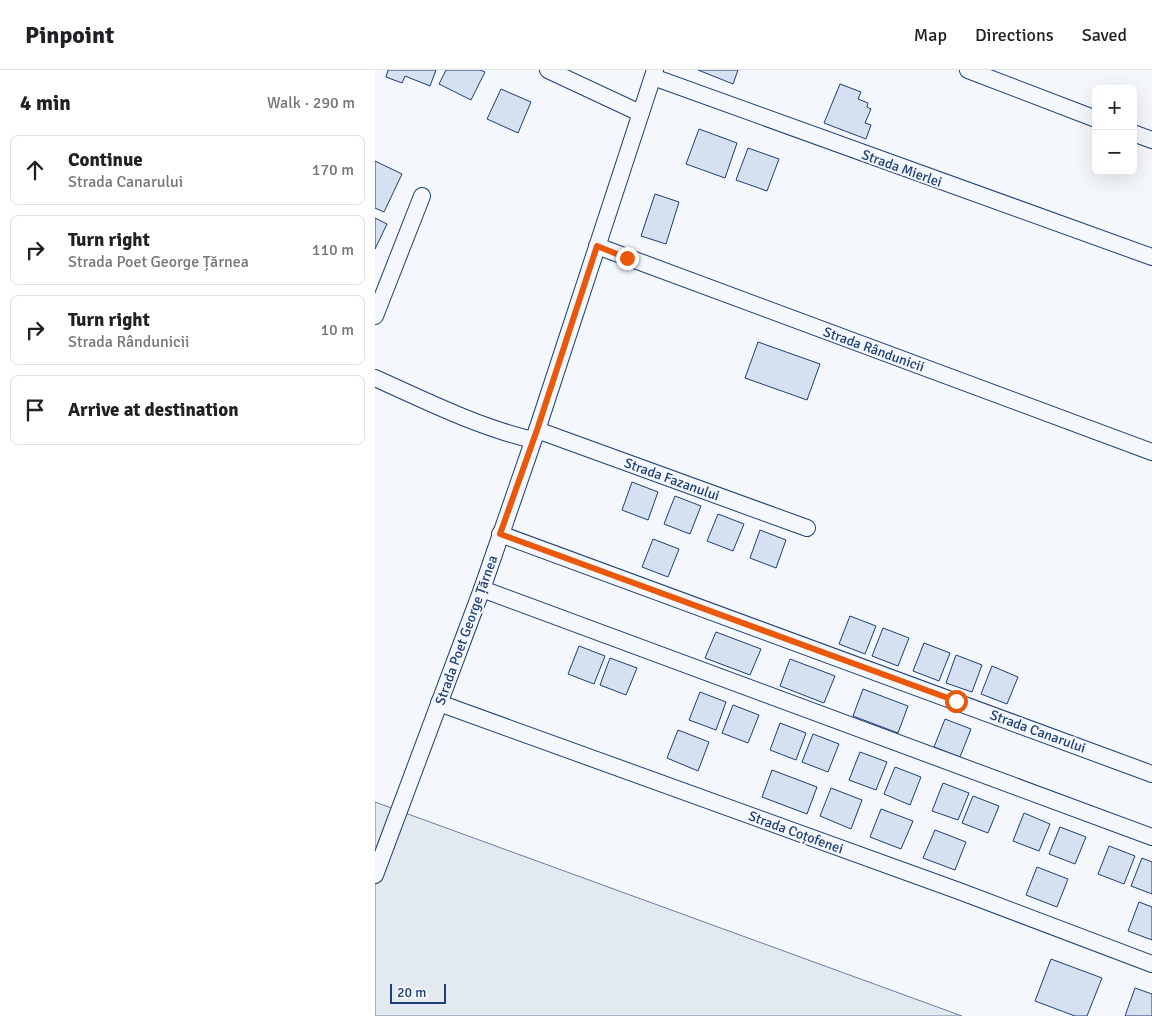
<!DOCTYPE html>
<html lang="en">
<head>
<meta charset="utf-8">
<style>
	:root { --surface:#fff; --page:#f2f2f2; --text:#202124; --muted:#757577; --line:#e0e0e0 }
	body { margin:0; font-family:Signika,sans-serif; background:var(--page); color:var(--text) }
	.controls { position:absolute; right:15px; top:15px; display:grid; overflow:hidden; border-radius:8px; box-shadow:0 5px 20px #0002 }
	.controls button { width:45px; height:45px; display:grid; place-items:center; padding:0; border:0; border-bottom:1px solid var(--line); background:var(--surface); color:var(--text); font:25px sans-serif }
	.scale { position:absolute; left:15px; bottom:12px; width:56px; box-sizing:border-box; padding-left:5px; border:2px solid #1d3f73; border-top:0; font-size:14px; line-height:18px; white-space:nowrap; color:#1d3f73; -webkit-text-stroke:4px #f4f7fb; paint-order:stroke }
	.stop { position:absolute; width:15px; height:15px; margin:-11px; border:4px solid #ea580c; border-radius:50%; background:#fff }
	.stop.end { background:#ea580c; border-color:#fff; box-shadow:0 1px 5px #0008 }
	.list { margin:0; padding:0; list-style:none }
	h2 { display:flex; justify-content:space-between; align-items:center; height:65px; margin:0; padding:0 20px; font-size:21px }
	h2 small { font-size:16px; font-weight:400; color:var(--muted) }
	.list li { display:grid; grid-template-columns:32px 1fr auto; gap:15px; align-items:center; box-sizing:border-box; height:70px; margin:0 10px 10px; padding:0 10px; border:1px solid var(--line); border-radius:8px }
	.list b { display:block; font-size:19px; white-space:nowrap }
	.list p { margin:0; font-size:16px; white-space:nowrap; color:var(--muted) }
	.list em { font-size:16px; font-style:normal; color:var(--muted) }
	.icon { flex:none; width:28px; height:28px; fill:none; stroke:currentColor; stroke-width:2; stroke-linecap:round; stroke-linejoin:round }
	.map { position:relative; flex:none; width:777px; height:946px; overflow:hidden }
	header { display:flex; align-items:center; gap:30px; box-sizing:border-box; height:70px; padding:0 25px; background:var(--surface); border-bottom:1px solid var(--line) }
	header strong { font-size:24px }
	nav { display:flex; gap:28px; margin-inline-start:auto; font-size:18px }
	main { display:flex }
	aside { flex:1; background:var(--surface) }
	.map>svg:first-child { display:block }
	.green { fill:#e3e9f0; stroke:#687fa3 }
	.building { fill:#d5e0f0; stroke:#1d3f73 }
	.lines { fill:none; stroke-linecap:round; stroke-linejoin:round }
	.street-casing { stroke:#1d3f73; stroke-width:18 }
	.street { stroke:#f4f7fb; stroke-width:16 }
	.route { stroke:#ea580c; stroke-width:6 }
	.labels { text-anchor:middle; stroke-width:4; stroke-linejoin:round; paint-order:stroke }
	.street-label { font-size:14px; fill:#1d3f73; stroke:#f4f7fb }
</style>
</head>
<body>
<header>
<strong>Pinpoint</strong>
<nav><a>Map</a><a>Directions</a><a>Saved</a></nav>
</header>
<main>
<aside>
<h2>4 min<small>Walk · 290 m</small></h2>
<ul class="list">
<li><svg class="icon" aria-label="ahead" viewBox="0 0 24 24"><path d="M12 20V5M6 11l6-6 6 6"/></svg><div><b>Continue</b><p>Strada Canarului</p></div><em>170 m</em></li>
<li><svg class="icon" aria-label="right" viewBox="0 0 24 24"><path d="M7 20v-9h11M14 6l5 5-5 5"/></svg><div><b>Turn right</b><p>Strada Poet George Țărnea</p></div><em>110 m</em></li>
<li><svg class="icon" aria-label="right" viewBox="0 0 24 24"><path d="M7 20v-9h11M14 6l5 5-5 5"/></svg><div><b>Turn right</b><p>Strada Rândunicii</p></div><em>10 m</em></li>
<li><svg class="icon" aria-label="arrive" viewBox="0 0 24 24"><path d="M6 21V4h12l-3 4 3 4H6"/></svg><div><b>Arrive at destination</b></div></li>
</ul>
</aside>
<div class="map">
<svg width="777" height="946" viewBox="0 0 777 946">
	<rect width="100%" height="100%" fill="#f4f7fb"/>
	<path class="green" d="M 0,732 L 587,946 L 0,946 Z"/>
	<g class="building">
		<path d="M 13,0 L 61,0 L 55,16 L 30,6 L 27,13 L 11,7 Z"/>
		<path d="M 71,0 L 105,0 L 110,2 L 96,30 L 64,14 Z"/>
		<path d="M 323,0 L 363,0 L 358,14 Z"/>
		<path d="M 465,14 L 486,22 L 483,29 L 493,33 L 492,37 L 496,39 L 490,53 L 496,55 L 491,69 L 449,53 Z"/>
		<path d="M 126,19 L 156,32 L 143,63 L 112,49 Z"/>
		<path d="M 324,59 L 362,73 L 350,108 L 311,94 Z"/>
		<path d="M 373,78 L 404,89 L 392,121 L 361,110 Z"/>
		<path d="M 0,91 L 27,104 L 9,142 L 0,138 Z"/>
		<path d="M 280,124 L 304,132 L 291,174 L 266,166 Z"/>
		<path d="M 0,148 L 12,154 L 0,179 Z"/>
		<path d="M 383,272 L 445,294 L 432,330 L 370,308 Z"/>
		<path d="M 257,412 L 283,422 L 273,450 L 247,440 Z"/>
		<path d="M 300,426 L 326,436 L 315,464 L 289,454 Z"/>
		<path d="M 343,444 L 369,454 L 358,481 L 332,471 Z"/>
		<path d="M 385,460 L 411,470 L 401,498 L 375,488 Z"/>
		<path d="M 278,469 L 304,479 L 293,507 L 267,497 Z"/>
		<path d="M 475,546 L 501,556 L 490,584 L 464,574 Z"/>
		<path d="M 508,558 L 534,568 L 523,596 L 497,586 Z"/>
		<path d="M 341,562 L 386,579 L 375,605 L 330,588 Z"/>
		<path d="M 549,573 L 575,583 L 564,611 L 538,601 Z"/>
		<path d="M 204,576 L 230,586 L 219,614 L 193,604 Z"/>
		<path d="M 581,585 L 607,595 L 597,622 L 571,613 Z"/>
		<path d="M 235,588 L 262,598 L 251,625 L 225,615 Z"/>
		<path d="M 415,589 L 460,606 L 449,633 L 405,616 Z"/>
		<path d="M 617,596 L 643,607 L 632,634 L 606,624 Z"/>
		<path d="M 488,619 L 533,636 L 523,663 L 478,646 Z"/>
		<path d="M 325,622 L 351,632 L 341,660 L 314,650 Z"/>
		<path d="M 358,635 L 384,645 L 373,673 L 347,663 Z"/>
		<path d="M 570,649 L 596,659 L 585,687 L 559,677 Z"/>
		<path d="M 405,653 L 431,663 L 421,690 L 395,680 Z"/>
		<path d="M 303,660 L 334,672 L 323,701 L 292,688 Z"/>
		<path d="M 438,664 L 464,674 L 453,702 L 427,692 Z"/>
		<path d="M 485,682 L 512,692 L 501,720 L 474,710 Z"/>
		<path d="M 520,697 L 546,707 L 535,735 L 509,724 Z"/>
		<path d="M 397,700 L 442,717 L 432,744 L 387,727 Z"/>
		<path d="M 568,713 L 594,723 L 583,750 L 557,741 Z"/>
		<path d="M 456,718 L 487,730 L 476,759 L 445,746 Z"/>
		<path d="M 598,726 L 624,736 L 613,763 L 587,753 Z"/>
		<path d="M 506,739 L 538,751 L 526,779 L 495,767 Z"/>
		<path d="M 649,743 L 675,754 L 664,781 L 638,771 Z"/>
		<path d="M 685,757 L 711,767 L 700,794 L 674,784 Z"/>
		<path d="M 560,760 L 591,772 L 580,800 L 548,788 Z"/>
		<path d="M 734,776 L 760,786 L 749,814 L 723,804 Z"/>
		<path d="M 767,788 L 777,792 L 777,824 L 756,816 Z"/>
		<path d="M 662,797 L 693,809 L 682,837 L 651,825 Z"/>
		<path d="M 764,832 L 777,837 L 777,870 L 753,861 Z"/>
		<path d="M 676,889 L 727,908 L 712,946 L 700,946 L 660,931 Z"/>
		<path d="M 760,918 L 777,924 L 777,946 L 750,946 Z"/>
	</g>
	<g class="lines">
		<defs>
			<g id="street">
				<path d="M 173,0 L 265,43"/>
				<path d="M 593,0 L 721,49"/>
				<path d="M 278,7 L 777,187"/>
				<path d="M 758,63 L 777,70"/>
				<path d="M 222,176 L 777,382"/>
				<path d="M 0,246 L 47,126"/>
				<path d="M 0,308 C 51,331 103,357 158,370"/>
				<path d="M 162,360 L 432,458"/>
				<path d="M 125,464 L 777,704"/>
				<path d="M 107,519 L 777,767"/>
				<path d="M 64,633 L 584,821 L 777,894"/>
				<path d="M 0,805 L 107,519 L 162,360 L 280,0"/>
			</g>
		</defs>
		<use href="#street" class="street-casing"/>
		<use href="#street" class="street"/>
	</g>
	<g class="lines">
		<path class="route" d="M 252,188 L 222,176 L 162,360 L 125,464 L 581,631"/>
	</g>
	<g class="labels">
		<g class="street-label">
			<text transform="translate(527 98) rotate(20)" y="5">Strada Mierlei</text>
			<text transform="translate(499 279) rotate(20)" y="5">Strada Rândunicii</text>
			<text transform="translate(297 409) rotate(20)" y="5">Strada Fazanului</text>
			<text transform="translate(91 560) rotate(-70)" y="5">Strada Poet George Țărnea</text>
			<text transform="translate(663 661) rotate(20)" y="5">Strada Canarului</text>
			<text transform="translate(421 762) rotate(20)" y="5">Strada Coțofenei</text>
		</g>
	</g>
</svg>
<div class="controls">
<button>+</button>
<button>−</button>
</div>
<div class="scale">20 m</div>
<div class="stop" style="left:581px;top:631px"></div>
<div class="stop end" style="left:252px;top:188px"></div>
</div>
</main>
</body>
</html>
